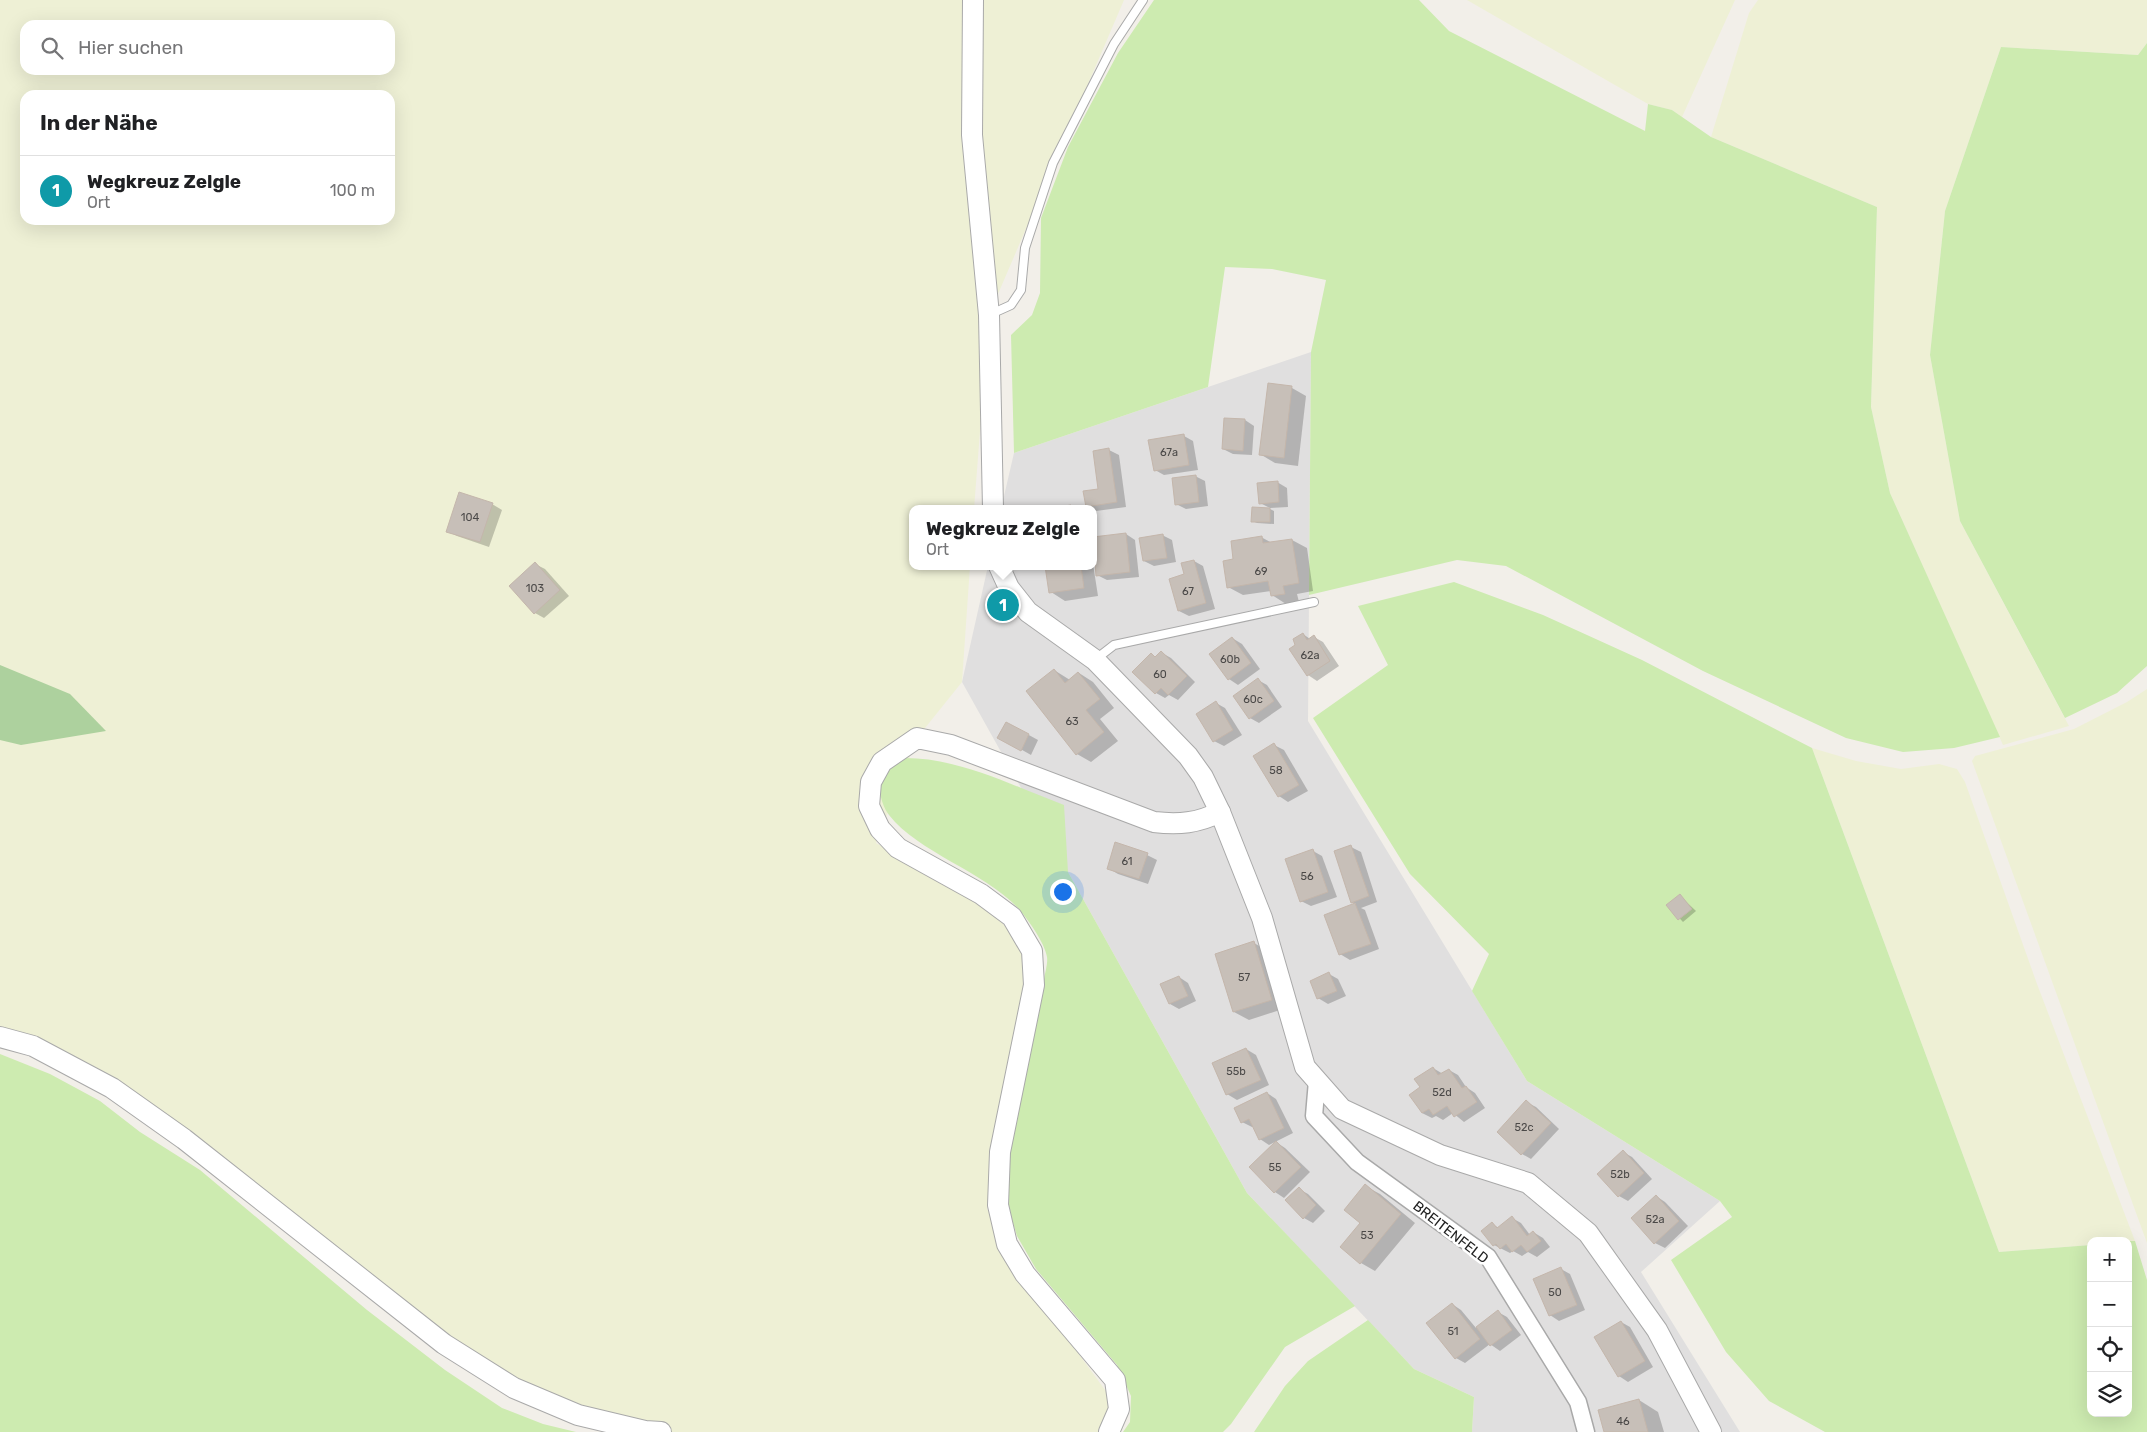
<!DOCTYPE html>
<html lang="de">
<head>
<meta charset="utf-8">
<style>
	:root { --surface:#fff; --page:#f6f6f6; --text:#202124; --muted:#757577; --line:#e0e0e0; --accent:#0f766e }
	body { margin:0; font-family:Rubik,sans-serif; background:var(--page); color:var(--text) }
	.controls { position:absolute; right:15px; bottom:15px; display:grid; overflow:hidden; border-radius:10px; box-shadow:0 5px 20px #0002 }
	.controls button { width:45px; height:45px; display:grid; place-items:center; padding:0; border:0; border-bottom:1px solid var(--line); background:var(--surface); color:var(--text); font:25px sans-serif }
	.you { position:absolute; left:1062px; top:891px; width:18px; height:18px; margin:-12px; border:4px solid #fff; border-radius:50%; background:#1a73e8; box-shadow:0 0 0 8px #1a73e833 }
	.badge { display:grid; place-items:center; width:32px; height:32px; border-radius:50%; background:var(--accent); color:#fff; font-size:16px; font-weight:700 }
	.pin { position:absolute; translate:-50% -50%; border:2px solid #fff; box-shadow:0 1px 5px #0006 }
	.popup { position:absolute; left:909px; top:505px; width:188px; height:65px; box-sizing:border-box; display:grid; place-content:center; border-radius:10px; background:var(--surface); filter:drop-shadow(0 1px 4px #0005); font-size:16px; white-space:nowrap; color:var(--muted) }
	.popup b { font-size:19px; color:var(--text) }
	.popup::after { content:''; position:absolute; left:50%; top:100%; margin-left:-10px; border:10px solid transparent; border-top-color:var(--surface) }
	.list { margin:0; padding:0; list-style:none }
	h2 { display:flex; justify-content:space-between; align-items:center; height:65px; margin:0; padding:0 20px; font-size:21px }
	h2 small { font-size:16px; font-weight:400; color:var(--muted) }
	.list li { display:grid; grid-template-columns:32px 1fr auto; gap:15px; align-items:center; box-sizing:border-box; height:70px; padding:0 20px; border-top:1px solid var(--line) }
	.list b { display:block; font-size:19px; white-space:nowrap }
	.list p { margin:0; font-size:16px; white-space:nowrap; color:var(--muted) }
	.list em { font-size:16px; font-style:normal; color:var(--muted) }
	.icon { flex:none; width:28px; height:28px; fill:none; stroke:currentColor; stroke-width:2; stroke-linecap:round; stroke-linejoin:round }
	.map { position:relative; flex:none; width:2147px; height:1432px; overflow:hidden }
	.search { position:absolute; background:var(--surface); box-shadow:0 5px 20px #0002; left:20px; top:20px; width:375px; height:55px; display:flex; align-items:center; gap:12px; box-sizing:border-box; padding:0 18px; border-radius:15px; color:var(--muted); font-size:19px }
	.panel { position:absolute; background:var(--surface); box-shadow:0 5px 20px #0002; left:20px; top:90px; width:375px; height:135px; border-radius:15px }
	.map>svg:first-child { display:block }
	.residential { fill:#e0dfdf }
	.farmland { fill:#eef0d5; fill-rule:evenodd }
	.grass { fill:#cdebb0 }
	.forest { fill:#add19e }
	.shadow { fill:#0003 }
	.building { fill:#c7bfb8; stroke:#c4b6ab }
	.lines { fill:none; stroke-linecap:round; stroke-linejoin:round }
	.service-casing { stroke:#a9a9a9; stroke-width:10 }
	.minor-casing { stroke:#a9a9a9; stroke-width:19 }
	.tertiary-casing { stroke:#a9a9a9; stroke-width:22 }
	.service { stroke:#fff; stroke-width:8 }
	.minor { stroke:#fff; stroke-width:16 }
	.tertiary { stroke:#fff; stroke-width:20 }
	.labels { text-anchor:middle; stroke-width:5; stroke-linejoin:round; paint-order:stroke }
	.number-label { font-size:11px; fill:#4b4948 }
	.street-label { font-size:14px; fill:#222; stroke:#fff }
</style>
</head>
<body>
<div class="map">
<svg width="2147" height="1432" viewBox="0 0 2147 1432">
	<rect width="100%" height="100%" fill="#f2efe9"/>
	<path class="residential" d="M 1311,352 L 1308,721 L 1527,1081 L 1720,1201 L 1641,1272 L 1740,1432 L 1472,1432 L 1474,1397 L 1414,1369 L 1247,1193 L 962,682 L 988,566 L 1093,566 L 1093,509 L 1001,509 L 1014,453 Z"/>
	<g class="farmland">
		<path d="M 0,0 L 1124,0 L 989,315 L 974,509 L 913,509 L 913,566 L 970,566 L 962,682 L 917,738 L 876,843 L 986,908 L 1032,951 L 1005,1074 L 987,1209 L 1070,1342 L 1119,1409 L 1109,1432 L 661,1432 L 594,1419 L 444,1344 L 112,1088 L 0,1041 ZM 25,25 L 390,25 L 390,70 L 25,70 ZM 25,95 L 390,95 L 390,220 L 25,220 Z"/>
		<path d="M 1467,0 L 1735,0 L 1682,117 L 1672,110 L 1648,104 Z"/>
		<path d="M 1758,0 L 2147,0 L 2147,43 L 2138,55 L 2001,47 L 1945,211 L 1930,355 L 1960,521 L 2069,726 L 2003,745 L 1890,493 L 1871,407 L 1877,207 L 1711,137 L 1749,13 Z"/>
		<path d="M 2147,689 L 2147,1243 L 1972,761 L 1975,756 L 2074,729 L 2127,702 Z"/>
		<path d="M 1812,748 L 1856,761 L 1901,769 L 1939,764 L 1957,769 L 1965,782 L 2037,984 L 2135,1241 L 2091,1241 L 2091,1245 L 1999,1252 Z"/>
	</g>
	<g class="grass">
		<path d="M 1154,0 L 1419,0 L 1449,31 L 1645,131 L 1648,104 L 1672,110 L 1711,137 L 1877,207 L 1871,407 L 1890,493 L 2000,737 L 1954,748 L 1903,752 L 1846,738 L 1703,671 L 1506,566 L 1457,560 L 1309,595 L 1311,352 L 1326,280 L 1272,269 L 1225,267 L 1208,387 L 1014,453 L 1011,335 L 1032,315 L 1040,293 L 1041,218 L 1068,147 L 1118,53 Z"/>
		<path d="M 2147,43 L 2147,666 L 2117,693 L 2065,718 L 1960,521 L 1930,355 L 1945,211 L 2001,47 L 2138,55 Z"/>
		<path d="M 1454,582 L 1543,615 L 1642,660 L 1812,748 L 1999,1252 L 2091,1245 L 2091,1413 L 2128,1413 L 2128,1241 L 2135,1241 L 2147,1280 L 2147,1432 L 1825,1432 L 1769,1401 L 1726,1352 L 1671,1260 L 1732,1217 L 1720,1201 L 1527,1081 L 1472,991 L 1489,954 L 1410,874 L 1313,718 L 1388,665 L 1358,606 Z"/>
		<path d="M 905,758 C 960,758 1013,786 1064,805 L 1068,872 L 1247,1193 L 1355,1306 L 1285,1347 L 1231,1424 L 1223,1432 L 1123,1432 L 1130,1422 L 1131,1396 L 1117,1365 L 1036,1269 L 1017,1236 L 1009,1210 L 1006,1170 L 1044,979 C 1045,973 1048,963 1047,957 C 1045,943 1027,918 1018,908 C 983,871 919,853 889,815 C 882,806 877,789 882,779 C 887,769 896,764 905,758 Z"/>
		<path d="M 0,1054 L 50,1074 L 100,1101 L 140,1132 L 200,1170 L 367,1310 L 445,1370 L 502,1408 L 543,1424 L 576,1432 L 0,1432 Z"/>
		<path d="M 1368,1320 L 1414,1369 L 1474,1397 L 1472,1432 L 1254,1432 L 1285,1386 L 1308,1361 Z"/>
	</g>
	<path class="forest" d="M 0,665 L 70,694 L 106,731 L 21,745 L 0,740 Z"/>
	<g class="shadow">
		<path d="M 1269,385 L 1292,388 L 1306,396 L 1298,466 L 1275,463 L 1260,454 Z"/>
		<path d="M 1245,420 L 1254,426 L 1252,455 L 1233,454 L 1223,449 Z"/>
		<path d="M 1184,436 L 1193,441 L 1198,470 L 1164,475 L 1155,470 Z"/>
		<path d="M 1109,450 L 1119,455 L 1126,507 L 1096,511 L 1087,506 L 1100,490 Z"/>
		<path d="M 1195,476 L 1205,481 L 1208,506 L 1186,509 L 1176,504 Z"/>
		<path d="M 1277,482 L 1287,488 L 1288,507 L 1270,508 L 1260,503 Z"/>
		<path d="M 492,504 L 502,510 L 489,547 L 457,536 L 448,531 Z"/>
		<path d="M 1270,509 L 1274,511 L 1274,524 L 1257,523 L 1252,521 Z"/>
		<path d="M 1126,534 L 1135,540 L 1139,577 L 1107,580 L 1097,575 Z"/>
		<path d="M 1162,535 L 1172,540 L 1176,562 L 1154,566 L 1144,561 Z"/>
		<path d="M 1261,537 L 1272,543 L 1292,540 L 1307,548 L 1313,591 L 1297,594 L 1299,602 L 1286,604 L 1272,595 L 1271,591 L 1243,595 L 1228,587 L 1235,560 Z"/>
		<path d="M 1194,561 L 1203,566 L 1215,609 L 1189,616 L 1179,611 L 1171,580 L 1186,575 Z"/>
		<path d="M 535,564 L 545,569 L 569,596 L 544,618 L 535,613 Z"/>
		<path d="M 1093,564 L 1098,596 L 1065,601 L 1051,592 L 1047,566 L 1093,566 Z"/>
		<path d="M 1303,634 L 1310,639 L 1314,637 L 1323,642 L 1339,666 L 1317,681 L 1308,675 Z"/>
		<path d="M 1232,638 L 1242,644 L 1260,669 L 1238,685 L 1229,679 L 1211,654 Z"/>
		<path d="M 1162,653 L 1171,658 L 1195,682 L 1178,700 L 1169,695 L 1165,698 L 1156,693 L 1134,672 L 1151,654 L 1157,658 Z"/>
		<path d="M 1054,670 L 1070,680 L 1079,673 L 1093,682 L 1114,708 L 1100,719 L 1118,741 L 1091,762 L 1077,754 Z"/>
		<path d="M 1258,680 L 1267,685 L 1282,707 L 1259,723 L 1250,718 Z"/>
		<path d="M 1216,703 L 1225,708 L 1242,735 L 1224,746 L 1214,741 Z"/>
		<path d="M 1007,723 L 1038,740 L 1031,755 L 999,737 Z"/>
		<path d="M 1274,745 L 1284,750 L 1308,791 L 1288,802 L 1279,796 Z"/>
		<path d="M 1351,847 L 1361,852 L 1377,902 L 1361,908 L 1365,910 L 1379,949 L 1350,960 L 1340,954 L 1326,915 L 1356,904 L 1352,902 Z"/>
		<path d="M 1313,851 L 1322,856 L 1337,897 L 1311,906 L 1301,901 Z"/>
		<path d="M 1147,855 L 1157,860 L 1148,884 L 1118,874 L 1108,868 Z"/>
		<path d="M 1680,896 L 1696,911 L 1683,922 L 1668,906 Z"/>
		<path d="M 1254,943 L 1268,951 L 1286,1008 L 1249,1020 L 1234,1012 Z"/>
		<path d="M 1329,974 L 1338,979 L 1346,996 L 1328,1004 L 1318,998 Z"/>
		<path d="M 1179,977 L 1188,983 L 1196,1001 L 1179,1009 L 1170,1004 Z"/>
		<path d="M 1246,1049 L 1256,1055 L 1269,1085 L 1237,1100 L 1227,1094 L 1214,1064 Z"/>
		<path d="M 1433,1068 L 1443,1074 L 1449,1070 L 1458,1075 L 1466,1087 L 1475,1093 L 1485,1108 L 1464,1122 L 1453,1113 L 1443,1120 L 1436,1116 L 1432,1118 L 1422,1113 L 1422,1088 Z"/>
		<path d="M 1267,1093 L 1276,1099 L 1293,1133 L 1269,1145 L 1260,1139 L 1254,1126 L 1252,1127 L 1242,1122 Z"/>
		<path d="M 1526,1102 L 1536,1107 L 1559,1129 L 1531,1159 L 1522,1154 Z"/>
		<path d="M 1276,1142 L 1285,1148 L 1310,1172 L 1284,1198 L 1275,1192 L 1250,1167 Z"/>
		<path d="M 1623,1152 L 1632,1157 L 1652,1179 L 1628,1201 L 1619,1196 Z"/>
		<path d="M 1365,1186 L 1380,1194 L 1415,1223 L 1375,1271 L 1361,1263 L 1341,1247 L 1361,1223 Z"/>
		<path d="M 1299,1189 L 1308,1194 L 1325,1211 L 1313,1223 L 1304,1218 Z"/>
		<path d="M 1656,1196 L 1665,1202 L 1688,1226 L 1665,1248 L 1655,1243 L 1633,1218 Z"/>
		<path d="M 1512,1218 L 1521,1223 L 1530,1235 L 1533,1232 L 1543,1238 L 1550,1247 L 1537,1257 L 1528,1252 L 1522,1256 L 1513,1251 L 1510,1253 L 1494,1245 L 1483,1231 L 1492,1224 L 1499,1228 Z"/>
		<path d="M 1561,1269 L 1570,1274 L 1585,1310 L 1559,1321 L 1550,1315 Z"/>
		<path d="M 1452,1304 L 1461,1310 L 1476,1328 L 1498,1312 L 1507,1317 L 1521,1335 L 1500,1351 L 1490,1344 L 1465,1363 L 1456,1358 Z"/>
		<path d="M 1621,1322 L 1630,1327 L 1653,1367 L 1628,1382 L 1619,1376 Z"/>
		<path d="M 1639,1400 L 1658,1412 L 1664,1432 L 1605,1432 Z"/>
	</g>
	<g class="building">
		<path d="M 1268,383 L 1292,386 L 1284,458 L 1259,455 Z"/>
		<path d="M 1224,418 L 1245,419 L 1243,451 L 1222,449 Z"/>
		<path d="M 1184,434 L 1189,465 L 1154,471 L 1148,440 Z"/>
		<path d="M 1109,448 L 1117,502 L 1086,507 L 1083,491 L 1098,489 L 1093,451 Z"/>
		<path d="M 1196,475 L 1199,502 L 1175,505 L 1172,478 Z"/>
		<path d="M 1278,481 L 1279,502 L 1259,504 L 1257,483 Z"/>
		<path d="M 459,492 L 493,503 L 480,542 L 446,532 Z"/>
		<path d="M 1071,505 L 1072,509 L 1046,509 Z"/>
		<path d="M 1252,507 L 1270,508 L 1270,522 L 1251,522 Z"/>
		<path d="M 1126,533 L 1130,572 L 1096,576 L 1093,537 Z"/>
		<path d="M 1163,534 L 1167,558 L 1143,561 L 1139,538 Z"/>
		<path d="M 1262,536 L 1263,543 L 1292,539 L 1299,583 L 1283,586 L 1285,594 L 1271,596 L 1268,581 L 1227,588 L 1223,561 L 1233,559 L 1231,541 Z"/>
		<path d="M 1194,560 L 1206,603 L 1178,611 L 1169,579 L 1184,574 L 1181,563 Z"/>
		<path d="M 535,562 L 560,590 L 534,614 L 509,586 Z"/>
		<path d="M 1045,566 L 1081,566 L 1084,588 L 1049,593 Z"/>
		<path d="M 1303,633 L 1307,640 L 1314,635 L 1330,661 L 1307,676 L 1289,649 L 1295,645 L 1293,639 Z"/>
		<path d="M 1232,637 L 1251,663 L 1228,680 L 1209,654 Z"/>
		<path d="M 1161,651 L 1187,676 L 1168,695 L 1161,688 L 1155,694 L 1132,672 L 1151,653 L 1155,657 Z"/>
		<path d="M 1054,669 L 1065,683 L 1078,672 L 1100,699 L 1086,710 L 1104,732 L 1076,755 L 1026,691 Z"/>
		<path d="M 1258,678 L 1274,701 L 1249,719 L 1233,696 Z"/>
		<path d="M 1216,701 L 1233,730 L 1213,742 L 1196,714 Z"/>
		<path d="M 1006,722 L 1029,734 L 1021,751 L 997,738 Z"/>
		<path d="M 1274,743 L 1299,785 L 1278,797 L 1253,756 Z"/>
		<path d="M 1115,842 L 1148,853 L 1139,879 L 1107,869 Z"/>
		<path d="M 1351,845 L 1369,896 L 1351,903 L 1334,851 Z"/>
		<path d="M 1313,849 L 1328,892 L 1300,902 L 1285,859 Z"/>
		<path d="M 1680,894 L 1692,909 L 1678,920 L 1666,905 Z"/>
		<path d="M 1355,903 L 1371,944 L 1339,955 L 1324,915 Z"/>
		<path d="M 1254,941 L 1272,1000 L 1233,1012 L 1215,954 Z"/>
		<path d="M 1329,972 L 1337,991 L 1317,999 L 1310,981 Z"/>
		<path d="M 1179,976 L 1188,996 L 1169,1004 L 1160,984 Z"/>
		<path d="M 1246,1048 L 1261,1080 L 1226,1095 L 1212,1063 Z"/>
		<path d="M 1433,1067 L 1438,1075 L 1449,1069 L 1462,1088 L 1466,1086 L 1477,1102 L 1454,1117 L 1447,1106 L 1433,1115 L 1429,1109 L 1422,1113 L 1409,1095 L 1420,1087 L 1414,1079 Z"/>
		<path d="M 1267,1092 L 1284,1128 L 1259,1140 L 1249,1119 L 1241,1123 L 1234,1108 Z"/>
		<path d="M 1526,1100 L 1551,1123 L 1521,1155 L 1497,1132 Z"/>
		<path d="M 1276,1141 L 1301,1167 L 1274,1193 L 1249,1167 Z"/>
		<path d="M 1623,1150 L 1644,1173 L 1618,1197 L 1597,1174 Z"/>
		<path d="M 1365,1184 L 1401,1214 L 1360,1264 L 1340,1247 L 1360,1223 L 1344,1210 Z"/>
		<path d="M 1299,1187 L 1316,1205 L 1303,1219 L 1285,1200 Z"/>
		<path d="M 1656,1195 L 1679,1221 L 1654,1244 L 1631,1218 Z"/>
		<path d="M 1512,1216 L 1527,1236 L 1533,1231 L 1541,1241 L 1527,1252 L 1521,1245 L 1512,1252 L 1506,1244 L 1500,1249 L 1496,1244 L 1493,1246 L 1481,1231 L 1492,1222 L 1497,1228 Z"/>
		<path d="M 1561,1267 L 1577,1305 L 1549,1316 L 1533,1279 Z"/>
		<path d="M 1452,1303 L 1480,1339 L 1455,1359 L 1426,1323 Z"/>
		<path d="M 1498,1310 L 1512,1330 L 1490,1346 L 1476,1327 Z"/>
		<path d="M 1621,1321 L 1645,1361 L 1618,1377 L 1594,1337 Z"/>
		<path d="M 1639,1399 L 1648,1432 L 1604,1432 L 1598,1410 Z"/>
	</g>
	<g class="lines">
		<defs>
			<g id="service">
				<path d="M 991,314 L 1011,305 L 1021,290 L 1025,248 L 1053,163 L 1114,44 L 1143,0"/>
				<path d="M 1096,659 L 1114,645 L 1314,602"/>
			</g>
			<path id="minor" d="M 1317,1081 L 1314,1116 L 1357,1162 L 1488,1257 L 1578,1402 L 1586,1432"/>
			<g id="tertiary">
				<path d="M 973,0 L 972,135 L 989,315 L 993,509"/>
				<path d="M 999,566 L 1009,588 L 1028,612 L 1095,660 L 1188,756 L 1203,777 L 1220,812 L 1262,918 L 1305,1067 L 1342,1109 L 1440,1155 L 1528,1183 L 1588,1233 L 1657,1330 L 1711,1432"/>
				<path d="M 0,1037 L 33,1046 L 112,1088 L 184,1139 L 444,1344 L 514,1388 L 578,1415 L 645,1431 L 661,1432"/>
				<path d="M 1109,1432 L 1119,1409 L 1115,1380 L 1025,1274 L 1007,1244 L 998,1205 L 1000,1152 L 1034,985 L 1032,951 L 1012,917 L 981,894 L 898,848 L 880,829 L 869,806 L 871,782 L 882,762 L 917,738 L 951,745 L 1154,822 C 1179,825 1198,823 1220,812"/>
			</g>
		</defs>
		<use href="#service" class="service-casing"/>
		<use href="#minor" class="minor-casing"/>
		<use href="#tertiary" class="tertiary-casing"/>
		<use href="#service" class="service"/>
		<use href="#minor" class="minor"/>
		<use href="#tertiary" class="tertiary"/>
	</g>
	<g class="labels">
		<g class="number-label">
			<text x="1169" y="456">67a</text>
			<text x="470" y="521">104</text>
			<text x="1261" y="575">69</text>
			<text x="535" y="592">103</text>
			<text x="1188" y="595">67</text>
			<text x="1310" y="659">62a</text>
			<text x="1230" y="663">60b</text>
			<text x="1160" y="678">60</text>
			<text x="1253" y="703">60c</text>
			<text x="1072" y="725">63</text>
			<text x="1276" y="774">58</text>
			<text x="1127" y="865">61</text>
			<text x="1307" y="880">56</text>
			<text x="1244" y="981">57</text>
			<text x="1236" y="1075">55b</text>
			<text x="1442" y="1096">52d</text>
			<text x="1524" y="1131">52c</text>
			<text x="1275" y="1171">55</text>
			<text x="1620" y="1178">52b</text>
			<text x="1655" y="1223">52a</text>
			<text x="1367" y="1239">53</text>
			<text x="1555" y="1296">50</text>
			<text x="1453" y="1335">51</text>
			<text x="1623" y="1425">46</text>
		</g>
		<g class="street-label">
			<text transform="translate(1451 1232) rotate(38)" y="5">BREITENFELD</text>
		</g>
	</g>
</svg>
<div class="controls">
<button>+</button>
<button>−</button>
<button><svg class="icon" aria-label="locate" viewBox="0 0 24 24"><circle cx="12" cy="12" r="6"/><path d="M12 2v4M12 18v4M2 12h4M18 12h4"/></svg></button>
<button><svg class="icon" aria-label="layers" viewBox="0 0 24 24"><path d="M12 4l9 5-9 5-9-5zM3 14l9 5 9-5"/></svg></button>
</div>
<div class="you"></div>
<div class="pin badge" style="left:1003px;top:605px;background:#0f9aa8">1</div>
<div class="popup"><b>Wegkreuz Zelgle</b>Ort</div>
<div class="search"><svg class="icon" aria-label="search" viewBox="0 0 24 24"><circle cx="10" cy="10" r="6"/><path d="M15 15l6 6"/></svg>Hier suchen</div>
<section class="panel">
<h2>In der Nähe<small></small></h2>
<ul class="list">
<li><span class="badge" style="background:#0f9aa8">1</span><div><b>Wegkreuz Zelgle</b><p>Ort</p></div><em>100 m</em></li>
</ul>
</section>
</div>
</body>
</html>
